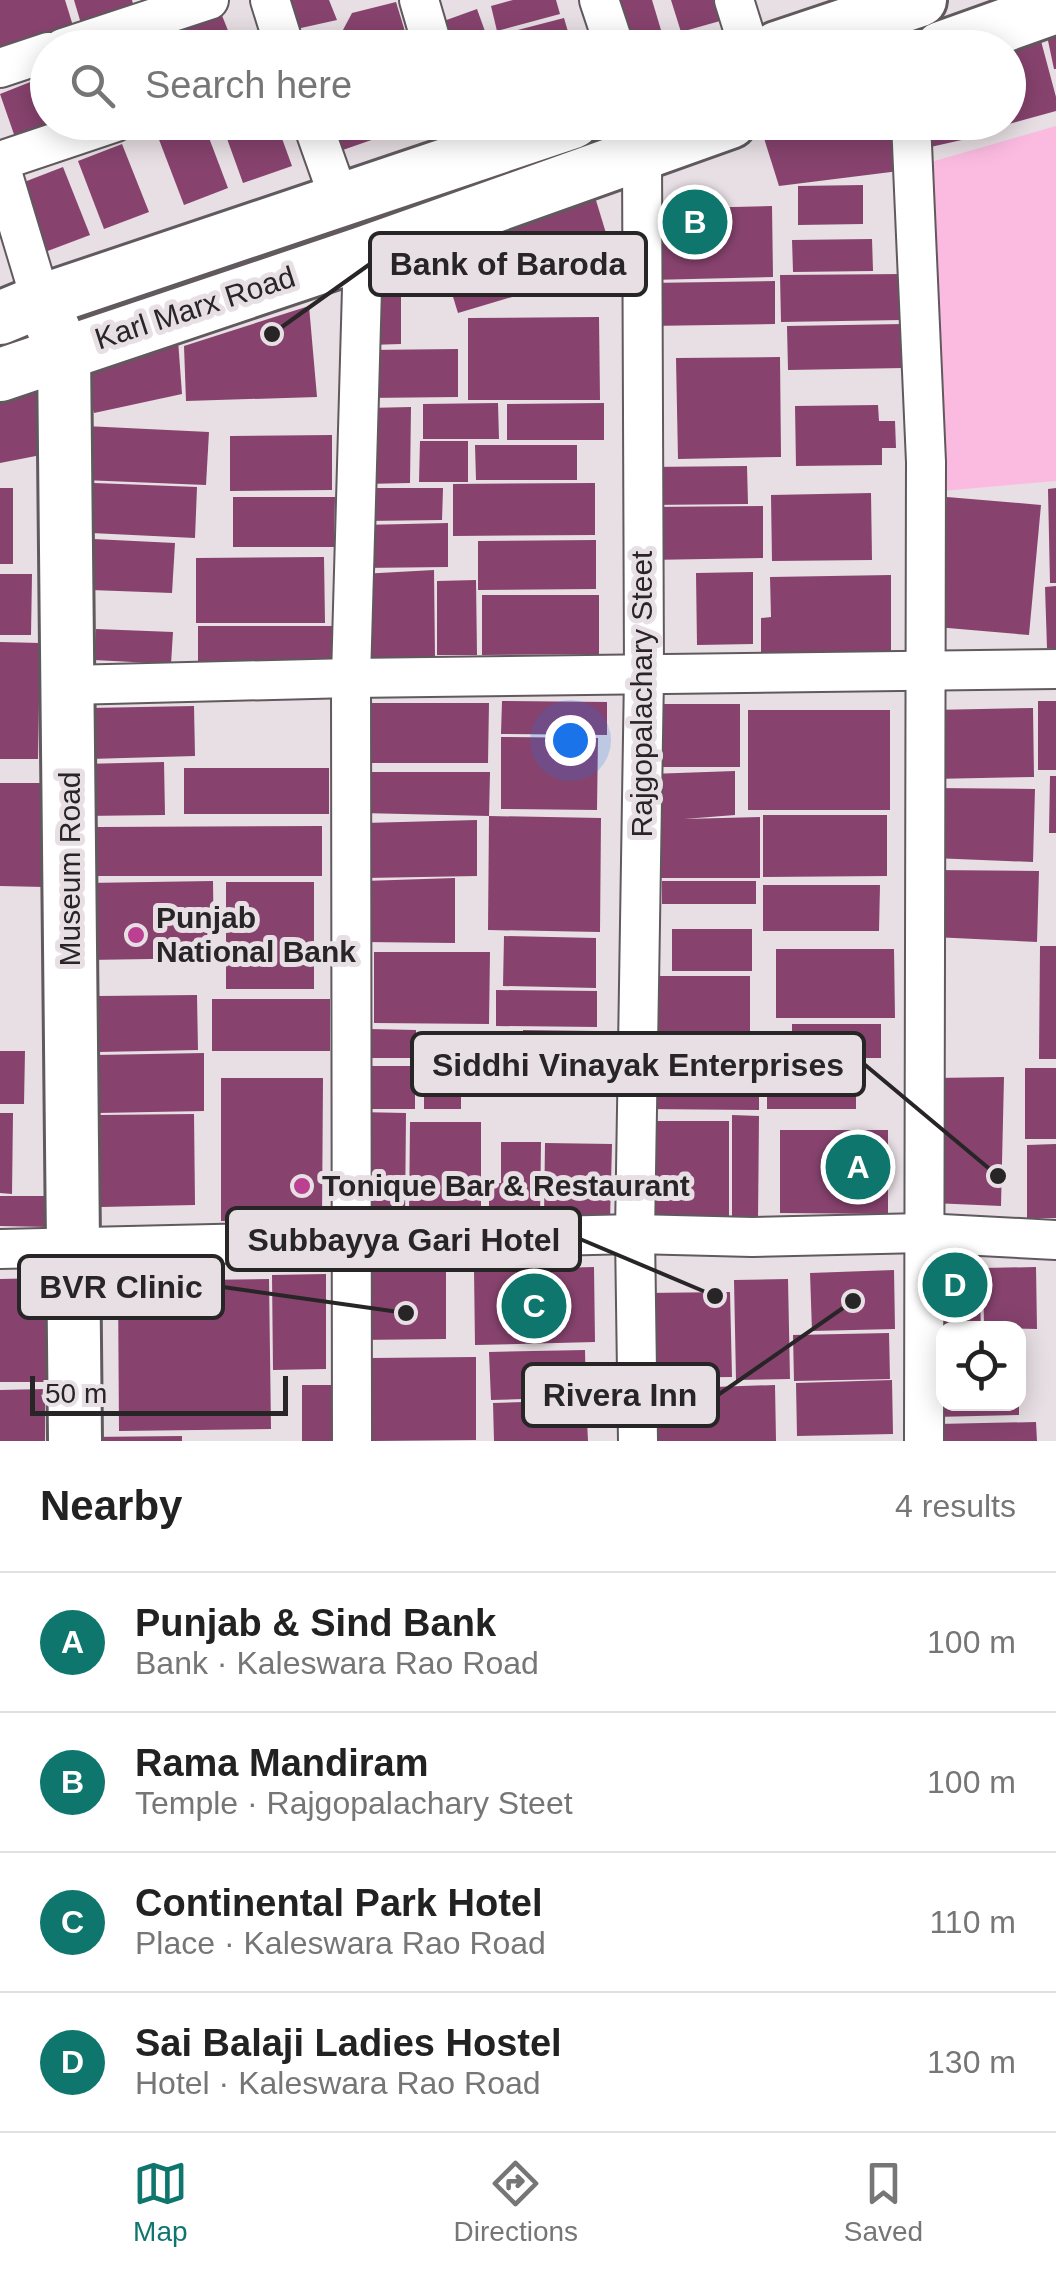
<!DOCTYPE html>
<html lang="en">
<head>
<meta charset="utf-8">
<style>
	:root { --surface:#fff; --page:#f2f2f2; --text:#222; --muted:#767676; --line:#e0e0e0; --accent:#0f766e }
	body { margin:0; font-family:Helvetica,sans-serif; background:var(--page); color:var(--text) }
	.controls { position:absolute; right:30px; bottom:30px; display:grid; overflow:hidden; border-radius:20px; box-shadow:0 5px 25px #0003 }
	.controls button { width:90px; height:90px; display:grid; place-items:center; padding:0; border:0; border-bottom:2px solid var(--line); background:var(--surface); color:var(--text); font:50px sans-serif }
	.scale { position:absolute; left:30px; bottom:25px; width:258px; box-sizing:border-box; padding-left:10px; border:5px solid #282527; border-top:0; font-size:28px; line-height:35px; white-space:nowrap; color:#282527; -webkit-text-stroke:8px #e7dfe3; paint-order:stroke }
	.you { position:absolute; left:570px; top:740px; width:35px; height:35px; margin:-25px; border:8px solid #fff; border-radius:50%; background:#1a73e8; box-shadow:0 0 0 15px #1a73e833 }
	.badge { display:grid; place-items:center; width:65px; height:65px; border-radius:50%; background:var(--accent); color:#fff; font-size:32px; font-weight:700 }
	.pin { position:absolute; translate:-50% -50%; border:5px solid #fff; box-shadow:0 2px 10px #0006 }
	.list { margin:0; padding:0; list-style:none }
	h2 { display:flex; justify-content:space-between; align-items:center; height:130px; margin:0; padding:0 40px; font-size:42px }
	h2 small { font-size:32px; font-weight:400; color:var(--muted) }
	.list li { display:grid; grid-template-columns:65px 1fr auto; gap:30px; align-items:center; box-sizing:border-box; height:140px; padding:0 40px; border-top:2px solid var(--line) }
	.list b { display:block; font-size:38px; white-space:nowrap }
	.list p { margin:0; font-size:32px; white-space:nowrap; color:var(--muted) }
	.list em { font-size:32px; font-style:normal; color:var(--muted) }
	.icon { flex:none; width:55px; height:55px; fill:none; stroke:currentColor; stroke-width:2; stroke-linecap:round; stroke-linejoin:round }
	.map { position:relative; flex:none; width:1056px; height:1441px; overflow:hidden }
	.search { position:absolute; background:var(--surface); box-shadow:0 5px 25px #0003; left:30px; right:30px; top:30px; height:110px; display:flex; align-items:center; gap:25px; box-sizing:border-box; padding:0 35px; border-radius:55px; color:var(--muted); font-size:38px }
	.sheet { height:690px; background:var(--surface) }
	nav { display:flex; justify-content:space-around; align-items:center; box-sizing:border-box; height:140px; border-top:2px solid var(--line); background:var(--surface); font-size:28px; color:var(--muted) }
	nav a { display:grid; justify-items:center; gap:5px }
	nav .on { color:var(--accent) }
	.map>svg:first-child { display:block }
	.green { fill:#fbbbe0 }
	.building { fill:#87436e }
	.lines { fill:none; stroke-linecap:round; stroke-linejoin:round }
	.street-casing { stroke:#60595d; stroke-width:42 }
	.secondary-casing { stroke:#60595d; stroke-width:58 }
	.street { stroke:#fff; stroke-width:38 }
	.secondary { stroke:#fff; stroke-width:52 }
	.poi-dot { fill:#bb4092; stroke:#e7dfe3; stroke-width:4 }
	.labels { text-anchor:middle; stroke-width:10; stroke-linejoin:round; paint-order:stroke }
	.street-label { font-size:30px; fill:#282527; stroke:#e7dfe3 }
	.poi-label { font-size:30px; font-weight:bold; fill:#282527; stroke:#e7dfe3; text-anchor:start }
	.leader { fill:none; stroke:#282527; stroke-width:4 }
	.callout-dot { fill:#282527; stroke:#e7dfe3; stroke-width:4 }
	.callout { fill:#e7dfe3; stroke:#282527; stroke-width:4 }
	.callout-label { font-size:32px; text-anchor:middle; font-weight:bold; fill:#282527 }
</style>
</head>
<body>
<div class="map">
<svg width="1056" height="1441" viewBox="0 0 1056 1441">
	<rect width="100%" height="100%" fill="#e7dfe3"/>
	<path class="green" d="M 1056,126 L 1056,481 L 932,492 L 931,162 Z"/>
	<g class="building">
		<path d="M 0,0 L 65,0 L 74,29 L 0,51 Z"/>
		<path d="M 74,0 L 132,0 L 135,11 L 82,27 Z"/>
		<path d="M 282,0 L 329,0 L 337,20 L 292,30 Z"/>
		<path d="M 513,0 L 556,0 L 560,14 L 497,31 L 491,6 Z"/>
		<path d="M 609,0 L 652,0 L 664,40 L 639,48 L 623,48 Z"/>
		<path d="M 671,0 L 713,0 L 720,21 L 681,32 Z"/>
		<path d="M 396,2 L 410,48 L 347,48 L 343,30 L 352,13 Z"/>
		<path d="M 477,9 L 491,48 L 451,48 L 441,22 Z"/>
		<path d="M 221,13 L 235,48 L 137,48 Z"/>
		<path d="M 564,18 L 571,42 L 552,48 L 505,48 L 502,34 Z"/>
		<path d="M 337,32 L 342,48 L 298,48 L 297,43 Z"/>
		<path d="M 1056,33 L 1056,69 L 1054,69 L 1047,36 Z"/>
		<path d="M 1041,41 L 1056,97 L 1056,111 L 998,127 L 997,122 L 1008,122 L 1008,50 Z"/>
		<path d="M 48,75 L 48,122 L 67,123 L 17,143 L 0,94 Z"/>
		<path d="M 195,122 L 203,122 L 228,188 L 184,205 L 158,137 Z"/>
		<path d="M 221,122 L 276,122 L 292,166 L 243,183 Z"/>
		<path d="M 325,122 L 377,122 L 383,136 L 337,152 Z"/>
		<path d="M 384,122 L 434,122 L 434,124 L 387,136 Z"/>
		<path d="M 799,122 L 891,122 L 899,171 L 779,186 L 763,135 Z"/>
		<path d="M 920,122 L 991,122 L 993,133 L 926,148 Z"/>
		<path d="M 122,144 L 149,212 L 104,229 L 78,161 Z"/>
		<path d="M 63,167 L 90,235 L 45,252 L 19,184 Z"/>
		<path d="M 863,185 L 863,224 L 798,225 L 798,186 Z"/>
		<path d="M 595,197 L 616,266 L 458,313 L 437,245 Z"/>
		<path d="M 772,206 L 773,277 L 650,280 L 651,209 Z"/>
		<path d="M 872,239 L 873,271 L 793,272 L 792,240 Z"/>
		<path d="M 401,273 L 401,344 L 369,345 L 369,275 Z"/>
		<path d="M 902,274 L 902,320 L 781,322 L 780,275 Z"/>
		<path d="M 775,281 L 775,324 L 648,326 L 648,283 Z"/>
		<path d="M 309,306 L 317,397 L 186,401 L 184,346 Z"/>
		<path d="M 599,317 L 600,400 L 468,400 L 468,318 Z"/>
		<path d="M 903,324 L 904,368 L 788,370 L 787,326 Z"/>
		<path d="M 178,340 L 182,394 L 94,413 L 82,370 Z"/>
		<path d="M 458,349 L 458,397 L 366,398 L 366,350 Z"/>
		<path d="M 780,357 L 781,457 L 678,459 L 676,358 Z"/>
		<path d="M 40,385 L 41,455 L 0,463 L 0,400 Z"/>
		<path d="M 498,403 L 499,439 L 423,439 L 423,404 Z"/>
		<path d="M 604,403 L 604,440 L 507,440 L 507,404 Z"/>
		<path d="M 878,405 L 879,421 L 895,421 L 896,448 L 882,448 L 882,465 L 796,466 L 795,406 Z"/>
		<path d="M 411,407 L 410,483 L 364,484 L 367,408 Z"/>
		<path d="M 85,426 L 209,432 L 206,485 L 83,480 Z"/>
		<path d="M 332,435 L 332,490 L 230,491 L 230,436 Z"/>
		<path d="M 420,441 L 468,441 L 468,482 L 419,482 Z"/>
		<path d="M 475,445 L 577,445 L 577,480 L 476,480 Z"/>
		<path d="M 747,466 L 748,504 L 649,505 L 648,467 Z"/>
		<path d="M 94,483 L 197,487 L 195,538 L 91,533 Z"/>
		<path d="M 595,483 L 595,535 L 453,536 L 453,484 Z"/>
		<rect x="0" y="488" width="13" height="76"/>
		<path d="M 366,488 L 443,488 L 442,520 L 366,521 Z"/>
		<path d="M 1056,488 L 1056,583 L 1050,583 L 1048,489 Z"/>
		<path d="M 871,493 L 872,560 L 772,561 L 771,495 Z"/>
		<path d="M 233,497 L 335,497 L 334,547 L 233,547 Z"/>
		<path d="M 947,497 L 1041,505 L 1029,635 L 936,627 Z"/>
		<path d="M 763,506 L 763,558 L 648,560 L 648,507 Z"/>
		<path d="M 448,523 L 448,567 L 361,568 L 362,525 Z"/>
		<path d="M 93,539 L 175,543 L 172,593 L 91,590 Z"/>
		<path d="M 596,540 L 596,589 L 478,590 L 478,541 Z"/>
		<path d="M 324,557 L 325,623 L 196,623 L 196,558 Z"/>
		<path d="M 434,570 L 435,659 L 356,659 L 361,574 Z"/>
		<path d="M 753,572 L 753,644 L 697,645 L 696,573 Z"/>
		<path d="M 0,574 L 32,574 L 31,635 L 0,635 Z"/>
		<path d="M 891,575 L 891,653 L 761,655 L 761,618 L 771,617 L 770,577 Z"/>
		<path d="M 476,580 L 477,655 L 437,655 L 437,581 Z"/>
		<path d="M 1056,586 L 1056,648 L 1047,648 L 1045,587 Z"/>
		<path d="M 482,595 L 599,595 L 599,654 L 482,655 Z"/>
		<rect x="198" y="626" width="139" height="38"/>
		<path d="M 96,629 L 173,632 L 171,664 L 94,660 Z"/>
		<path d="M 0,642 L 40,643 L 38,759 L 0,759 Z"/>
		<path d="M 502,701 L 607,702 L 607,735 L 501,734 Z"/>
		<rect x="1038" y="701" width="18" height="69"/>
		<path d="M 366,703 L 489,703 L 488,763 L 366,763 Z"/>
		<path d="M 648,704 L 740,704 L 740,767 L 647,767 Z"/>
		<path d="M 194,706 L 195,756 L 89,759 L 89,708 Z"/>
		<path d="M 1033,708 L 1034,777 L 932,779 L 931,710 Z"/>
		<rect x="748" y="710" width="142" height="100"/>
		<path d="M 501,737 L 598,738 L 597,810 L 501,809 Z"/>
		<path d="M 164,762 L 165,815 L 83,816 L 82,764 Z"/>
		<rect x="184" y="768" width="145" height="46"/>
		<path d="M 735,771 L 735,815 L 684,819 L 760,817 L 760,878 L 649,878 L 650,774 Z"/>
		<path d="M 362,772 L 490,772 L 489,816 L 361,813 Z"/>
		<path d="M 1050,776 L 1056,776 L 1056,833 L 1049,833 Z"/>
		<path d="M 0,783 L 45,783 L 44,887 L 0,886 Z"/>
		<path d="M 936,788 L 1035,789 L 1033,862 L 933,858 Z"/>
		<path d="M 763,815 L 887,815 L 887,876 L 763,877 Z"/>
		<path d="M 489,816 L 601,818 L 600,932 L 488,930 Z"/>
		<path d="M 477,820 L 477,876 L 365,878 L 364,823 Z"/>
		<path d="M 322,826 L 322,876 L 98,876 L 97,827 Z"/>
		<path d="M 932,870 L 1039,871 L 1037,942 L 933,937 Z"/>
		<path d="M 455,878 L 455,943 L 364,942 L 364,881 Z"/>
		<path d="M 213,881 L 214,958 L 88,960 L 87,883 Z"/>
		<rect x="662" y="881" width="94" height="23"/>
		<rect x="226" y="882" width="88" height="107"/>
		<path d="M 763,885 L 880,885 L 879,931 L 763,931 Z"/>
		<rect x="672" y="929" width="80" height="42"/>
		<path d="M 504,936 L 596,938 L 596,988 L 503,986 Z"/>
		<path d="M 1040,946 L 1056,946 L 1056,1059 L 1039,1059 Z"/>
		<path d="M 776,949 L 894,949 L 895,1018 L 776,1018 Z"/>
		<path d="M 374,952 L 490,952 L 489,1024 L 374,1023 Z"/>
		<rect x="646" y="976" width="104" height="68"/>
		<path d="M 496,990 L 597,991 L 597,1027 L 496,1026 Z"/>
		<path d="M 197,995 L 198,1050 L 98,1052 L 98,996 Z"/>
		<rect x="212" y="999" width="118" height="52"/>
		<rect x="792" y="1024" width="89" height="34"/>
		<path d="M 369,1029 L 416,1030 L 416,1058 L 369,1058 Z"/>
		<path d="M 523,1030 L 594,1031 L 594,1066 L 522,1065 Z"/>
		<rect x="424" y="1032" width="37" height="77"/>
		<path d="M 0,1051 L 25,1051 L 24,1104 L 0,1104 Z"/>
		<path d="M 204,1053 L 204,1111 L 98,1113 L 97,1055 Z"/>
		<path d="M 759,1063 L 759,1110 L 643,1109 L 643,1064 Z"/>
		<rect x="767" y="1063" width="89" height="46"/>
		<rect x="361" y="1066" width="54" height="43"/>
		<rect x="1025" y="1068" width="31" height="71"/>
		<path d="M 1004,1077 L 1001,1206 L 932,1203 L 934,1078 Z"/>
		<path d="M 221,1078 L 323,1078 L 322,1221 L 221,1221 Z"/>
		<path d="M 358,1112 L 406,1113 L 405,1222 L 360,1222 Z"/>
		<path d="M 0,1113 L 13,1113 L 12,1194 L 0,1193 Z"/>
		<path d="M 194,1114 L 195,1205 L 101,1207 L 100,1115 Z"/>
		<path d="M 732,1115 L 759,1116 L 758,1221 L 732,1221 Z"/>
		<path d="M 644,1121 L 729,1121 L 729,1217 L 643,1217 Z"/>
		<path d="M 410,1122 L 481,1122 L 481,1220 L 409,1219 Z"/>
		<path d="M 780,1130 L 888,1130 L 888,1214 L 780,1213 Z"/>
		<path d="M 501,1142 L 541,1142 L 540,1221 L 489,1221 L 489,1183 L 501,1183 Z"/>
		<path d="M 545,1143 L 612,1144 L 610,1220 L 544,1219 Z"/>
		<path d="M 1056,1144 L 1056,1218 L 1027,1218 L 1027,1145 Z"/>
		<path d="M 0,1196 L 48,1196 L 48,1227 L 0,1226 Z"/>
		<path d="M 594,1267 L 595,1342 L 475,1345 L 474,1270 Z"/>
		<path d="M 1036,1267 L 1037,1329 L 984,1328 L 983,1268 Z"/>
		<path d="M 931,1268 L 979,1270 L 981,1328 L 944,1328 L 944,1379 L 935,1379 Z"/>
		<path d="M 446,1270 L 446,1339 L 357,1340 L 356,1271 Z"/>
		<path d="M 894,1270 L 895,1329 L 812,1331 L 810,1273 Z"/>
		<path d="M 326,1274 L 326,1369 L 273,1370 L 272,1275 Z"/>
		<path d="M 46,1278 L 47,1382 L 0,1382 L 0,1279 Z"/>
		<path d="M 269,1279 L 271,1429 L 119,1431 L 118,1281 Z"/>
		<path d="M 788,1279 L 790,1379 L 736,1380 L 734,1280 Z"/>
		<path d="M 730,1292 L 732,1377 L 648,1378 L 646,1293 Z"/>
		<path d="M 889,1333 L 890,1379 L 794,1381 L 793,1335 Z"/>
		<path d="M 585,1350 L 586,1397 L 491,1400 L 489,1352 Z"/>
		<path d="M 476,1357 L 476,1440 L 371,1441 L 370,1358 Z"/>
		<path d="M 892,1380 L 893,1434 L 797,1436 L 796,1383 Z"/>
		<path d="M 933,1382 L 944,1382 L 944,1404 L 1019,1404 L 1019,1415 L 934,1417 Z"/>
		<rect x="302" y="1385" width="31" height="56"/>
		<path d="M 775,1385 L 776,1441 L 656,1441 L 655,1389 Z"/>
		<path d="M 45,1389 L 45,1441 L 0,1441 L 0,1390 Z"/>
		<path d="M 586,1400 L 588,1441 L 494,1441 L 493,1403 Z"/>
		<path d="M 1036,1422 L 1037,1441 L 937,1441 L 937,1424 Z"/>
		<path d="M 182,1436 L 182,1441 L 88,1441 L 88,1437 Z"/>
	</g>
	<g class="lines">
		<defs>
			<g id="street">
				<path d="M 270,0 L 285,48"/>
				<path d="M 419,0 L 433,48"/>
				<path d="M 599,0 L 615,48"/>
				<path d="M 734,0 L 749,48"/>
				<path d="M 63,48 L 209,0"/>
				<path d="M 0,68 L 48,52"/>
				<path d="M 312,122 L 340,201"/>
				<path d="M 455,122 L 465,160"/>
				<path d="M 911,122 L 926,462 L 924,1441"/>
				<path d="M 0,161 L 116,122"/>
				<path d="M 0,165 L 41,301"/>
				<path d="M 69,685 L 351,678 L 1056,669"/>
				<path d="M 0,1249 L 635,1234 L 752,1237 L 923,1233 L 1056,1240"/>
				<path d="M 352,1441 L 351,678 L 363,253"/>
				<path d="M 638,1441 L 635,1234 L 644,675 L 642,154"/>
			</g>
			<g id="secondary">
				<path d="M 777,48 L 920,0"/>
				<path d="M 941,48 L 1056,7"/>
				<path d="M 41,301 L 64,352 L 75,1441"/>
				<path d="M 0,318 L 41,301 L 573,122"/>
				<path d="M 0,375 L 363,253 L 730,122"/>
			</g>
		</defs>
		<use href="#street" class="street-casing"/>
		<use href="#secondary" class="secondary-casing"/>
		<use href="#street" class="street"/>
		<use href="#secondary" class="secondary"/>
	</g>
	<g class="poi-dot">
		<circle cx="136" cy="935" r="10"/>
		<circle cx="302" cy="1186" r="10"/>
	</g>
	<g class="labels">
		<g class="street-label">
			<text transform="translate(195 308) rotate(-18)" y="10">Karl Marx Road</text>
			<text transform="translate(642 694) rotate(-90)" y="10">Rajgopalachary Steet</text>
			<text transform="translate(70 869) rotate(-90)" y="10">Museum Road</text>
		</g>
		<g class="poi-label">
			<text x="156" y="928">Punjab<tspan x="156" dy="34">National Bank</tspan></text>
			<text x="322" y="1196">Tonique Bar &amp; Restaurant</text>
		</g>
	</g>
	<path class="leader" d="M272 334L370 264M998 1176L864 1064M715 1296L580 1239M406 1313L223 1287M853 1301L718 1395"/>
	<g class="callout-dot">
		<circle cx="272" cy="334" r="10"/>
		<circle cx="998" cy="1176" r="10"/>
		<circle cx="715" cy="1296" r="10"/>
		<circle cx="406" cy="1313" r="10"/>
		<circle cx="853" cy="1301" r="10"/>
	</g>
	<g class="callout">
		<rect x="370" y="233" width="276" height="62" rx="10"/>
		<rect x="412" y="1033" width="452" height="62" rx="10"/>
		<rect x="227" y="1208" width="353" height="62" rx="10"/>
		<rect x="19" y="1256" width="204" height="62" rx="10"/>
		<rect x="523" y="1364" width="195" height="62" rx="10"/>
	</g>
	<g class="callout-label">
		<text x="508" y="275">Bank of Baroda</text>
		<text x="638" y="1076">Siddhi Vinayak Enterprises</text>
		<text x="404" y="1251">Subbayya Gari Hotel</text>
		<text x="121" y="1298">BVR Clinic</text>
		<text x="620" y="1406">Rivera Inn</text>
	</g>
</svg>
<div class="controls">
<button><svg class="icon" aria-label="locate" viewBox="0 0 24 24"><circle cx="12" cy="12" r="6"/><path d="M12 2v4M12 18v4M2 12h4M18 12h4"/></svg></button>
</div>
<div class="scale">50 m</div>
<div class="you"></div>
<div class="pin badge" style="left:858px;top:1167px">A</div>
<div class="pin badge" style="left:695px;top:222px">B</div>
<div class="pin badge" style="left:534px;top:1306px">C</div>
<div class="pin badge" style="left:955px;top:1285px">D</div>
<div class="search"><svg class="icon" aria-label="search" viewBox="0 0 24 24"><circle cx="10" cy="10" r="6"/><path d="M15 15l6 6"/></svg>Search here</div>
</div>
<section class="sheet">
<h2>Nearby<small>4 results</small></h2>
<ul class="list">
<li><span class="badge">A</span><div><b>Punjab &amp; Sind Bank</b><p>Bank · Kaleswara Rao Road</p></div><em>100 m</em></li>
<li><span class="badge">B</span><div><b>Rama Mandiram</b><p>Temple · Rajgopalachary Steet</p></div><em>100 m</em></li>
<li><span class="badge">C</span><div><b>Continental Park Hotel</b><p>Place · Kaleswara Rao Road</p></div><em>110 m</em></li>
<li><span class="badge">D</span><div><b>Sai Balaji Ladies Hostel</b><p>Hotel · Kaleswara Rao Road</p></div><em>130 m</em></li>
</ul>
</section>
<nav>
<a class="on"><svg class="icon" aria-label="map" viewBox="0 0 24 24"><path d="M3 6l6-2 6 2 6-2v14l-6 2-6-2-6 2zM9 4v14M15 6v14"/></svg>Map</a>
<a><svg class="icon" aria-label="directions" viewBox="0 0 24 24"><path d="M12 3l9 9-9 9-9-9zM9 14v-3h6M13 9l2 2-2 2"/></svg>Directions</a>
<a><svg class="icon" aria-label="saved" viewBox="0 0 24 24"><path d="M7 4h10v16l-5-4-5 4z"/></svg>Saved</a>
</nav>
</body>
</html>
